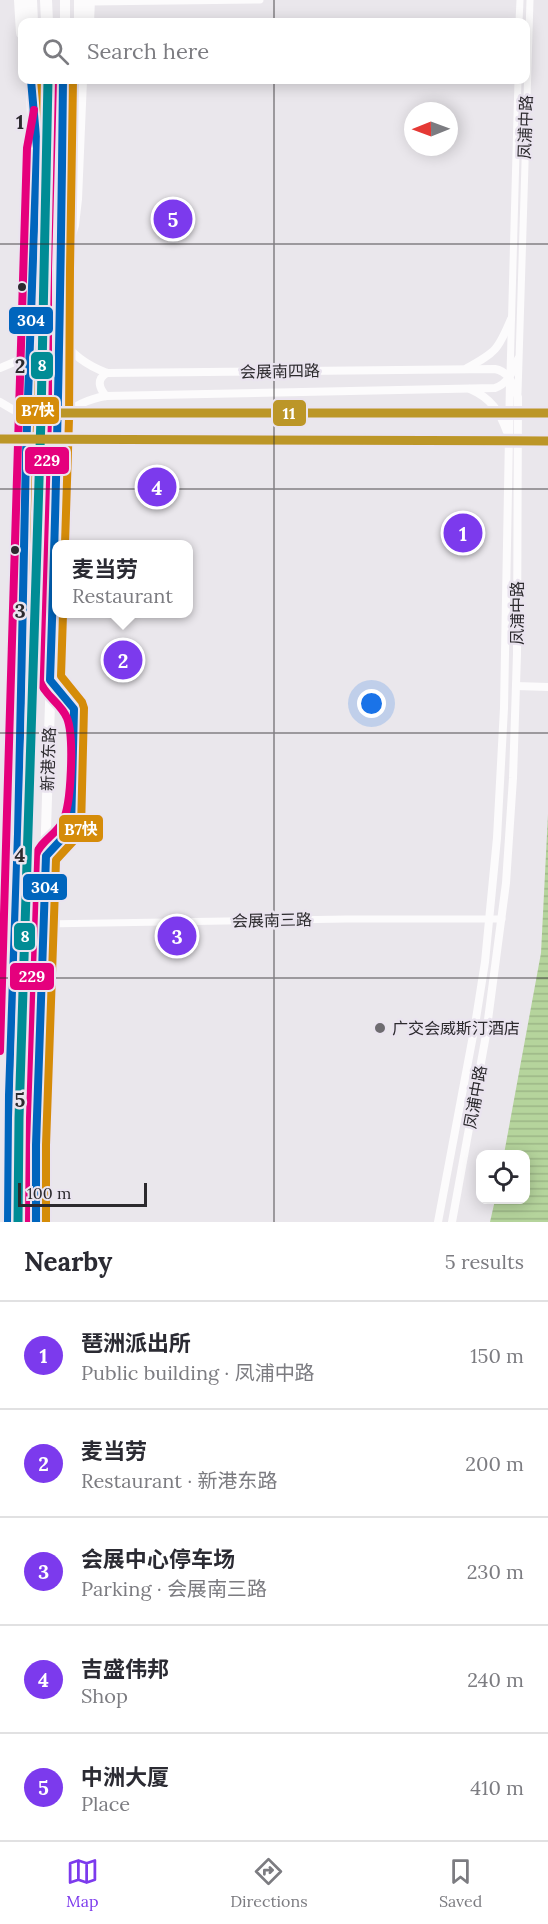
<!DOCTYPE html>
<html lang="en">
<head>
<meta charset="utf-8">
<style>
	:root { --surface:#fff; --page:#f7f7f7; --text:#2b2b33; --muted:#7c7c81; --line:#e1e1e2; --accent:#7c3aed }
	body { margin:0; font-family:Lora,"Noto Sans SC",serif; background:var(--page); color:var(--text) }
	.controls { position:absolute; right:18px; bottom:18px; display:grid; overflow:hidden; border-radius:12px; box-shadow:0 3px 15px #0003 }
	.controls button { width:54px; height:54px; display:grid; place-items:center; padding:0; border:0; border-bottom:2px solid var(--line); background:var(--surface); color:var(--text); font:30px sans-serif }
	.compass { position:absolute; left:404px; top:102px; width:54px; height:54px; border-radius:50%; background:var(--surface); box-shadow:0 3px 15px #0003; rotate:269deg }
	.scale { position:absolute; left:18px; bottom:15px; width:129px; box-sizing:border-box; padding-left:6px; border:3px solid #2c2a2e; border-top:0; font-size:16px; line-height:21px; white-space:nowrap; color:#2c2a2e; -webkit-text-stroke:4px #eae4ef; paint-order:stroke }
	.you { position:absolute; left:372px; top:704px; width:21px; height:21px; margin:-15px; border:4px solid #fff; border-radius:50%; background:#1a73e8; box-shadow:0 0 0 9px #1a73e833 }
	.badge { display:grid; place-items:center; width:39px; height:39px; border-radius:50%; background:var(--accent); color:#fff; font-size:20px; font-weight:700 }
	.pin { position:absolute; translate:-50% -50%; border:3px solid #fff; box-shadow:0 2px 6px #0006 }
	.popup { position:absolute; left:52px; top:540px; width:141px; height:78px; box-sizing:border-box; display:grid; place-content:center; border-radius:12px; background:var(--surface); filter:drop-shadow(0 2px 4px #0005); font-size:20px; white-space:nowrap; color:var(--muted) }
	.popup b { font-size:22px; color:var(--text) }
	.popup::after { content:''; position:absolute; left:50%; top:100%; margin-left:-12px; border:12px solid transparent; border-top-color:var(--surface) }
	.list { margin:0; padding:0; list-style:none }
	h2 { display:flex; justify-content:space-between; align-items:center; height:78px; margin:0; padding:0 24px; font-size:26px }
	h2 small { font-size:20px; font-weight:400; color:var(--muted) }
	.list li { display:grid; grid-template-columns:39px 1fr auto; gap:18px; align-items:center; box-sizing:border-box; height:108px; padding:0 24px; border-top:2px solid var(--line) }
	.list b { display:block; font-size:22px; white-space:nowrap }
	.list p { margin:0; font-size:20px; white-space:nowrap; color:var(--muted) }
	.list em { font-size:20px; font-style:normal; color:var(--muted) }
	.icon { flex:none; width:33px; height:33px; fill:none; stroke:currentColor; stroke-width:2; stroke-linecap:round; stroke-linejoin:round }
	.map { position:relative; flex:none; width:548px; height:1222px; overflow:hidden }
	.search { position:absolute; background:var(--surface); box-shadow:0 3px 15px #0003; left:18px; right:18px; top:18px; height:66px; display:flex; align-items:center; gap:15px; box-sizing:border-box; padding:0 21px; border-radius:12px; color:var(--muted); font-size:22px }
	.sheet { height:618px; background:var(--surface) }
	nav { display:flex; justify-content:space-around; align-items:center; box-sizing:border-box; height:84px; border-top:2px solid var(--line); background:var(--surface); font-size:16px; color:var(--muted) }
	nav a { display:grid; justify-items:center; gap:3px }
	nav .on { color:var(--accent) }
	.map>svg:first-child { display:block }
	.water { fill:url(#water-rules) }
	.lines { fill:none; stroke-linecap:round; stroke-linejoin:round }
	.minor { stroke:#fcfbfc; stroke-width:7 }
	.tertiary { stroke:#fcfbfc; stroke-width:8 }
	.primary { stroke:#fcfbfc; stroke-width:10 }
	.trunk { stroke:#fcfbfc; stroke-width:12 }
	.bus-1-casing { stroke:#eae4ef; stroke-width:12 }
	.bus-2-casing { stroke:#eae4ef; stroke-width:12 }
	.bus-3-casing { stroke:#eae4ef; stroke-width:12 }
	.bus-1 { stroke:#0065bd; stroke-width:8 }
	.bus-2 { stroke:#d58c09; stroke-width:8 }
	.bus-3 { stroke:#e5007d; stroke-width:8 }
	.metro-1-casing { stroke:#eae4ef; stroke-width:14 }
	.metro-2-casing { stroke:#eae4ef; stroke-width:14 }
	.metro-1 { stroke:#008c95; stroke-width:9 }
	.metro-2 { stroke:#bc9628; stroke-width:9 }
	.grid { fill:none; stroke:#2c2a2e; stroke-width:1.5; stroke-opacity:0.55 }
	.bus-dot { fill:#2c2a2e; stroke:#eae4ef; stroke-width:2 }
	.poi-dot { fill:#6e6c70; stroke:#eae4ef; stroke-width:2 }
	.labels { text-anchor:middle; stroke-width:5; stroke-linejoin:round; paint-order:stroke }
	.street-label { font-size:16px; fill:#2c2a2e; stroke:#eae4ef }
	.poi-label { font-size:16px; fill:#2c2a2e; stroke:#eae4ef; text-anchor:start }
	.grid-label { font-size:20px; text-anchor:middle; font-weight:bold; fill:#2c2a2e; stroke:#eae4ef; stroke-width:5; stroke-linejoin:round; paint-order:stroke }
	.line-badge { stroke:#eae4ef; stroke-width:2 }
	.badge-label { font-size:16px; text-anchor:middle; font-weight:bold; fill:#fff }
</style>
</head>
<body>
<div class="map">
<svg width="548" height="1222" viewBox="0 0 548 1222">
	<defs>
		<pattern id="water-rules" width="6" height="5" patternUnits="userSpaceOnUse" patternTransform="scale(1.5)"><rect width="6" height="5" fill="#b5d49c"/><path d="M0 2.5h6" fill="none" stroke="#9cb687"/></pattern>
	</defs>
	<rect width="100%" height="100%" fill="#eae7ec"/>
	<path class="water" d="M 548,814 L 548,1222 L 490,1222 L 495,1200 L 526,1200 L 526,1154 L 504,1154 L 541,953 Z"/>
	<g class="lines">
		<g class="minor">
			<path d="M 89,2 L 260,0"/>
			<path d="M 519,22 L 520,0"/>
			<path d="M 510,374 L 518,80"/>
			<path d="M 518,393 L 530,0"/>
			<path d="M 43,924 L 347,919 L 502,919"/>
		</g>
		<g class="tertiary">
			<path d="M 59,337 C 73,355 86,365 107,373 L 495,369 C 510,372 513,385 518,397 L 517,654 L 513,778 L 506,883 L 486,1035 L 452,1222"/>
			<path d="M 0,368 L 31,355"/>
			<path d="M 467,368 C 496,352 498,350 511,319"/>
			<path d="M 470,389 C 491,398 500,412 507,432"/>
			<path d="M 106,396 C 99,388 96,379 107,373"/>
			<path d="M 0,402 L 17,412 L 27,424"/>
			<path d="M 59,419 C 73,406 87,399 106,396 L 495,388 C 509,383 513,371 518,359"/>
			<path d="M 516,686 L 548,687"/>
			<path d="M 438,1222 L 475,1025 L 485,962 L 497,838 L 504,708 L 510,381"/>
		</g>
		<g class="primary">
			<path d="M 65,22 L 65,0"/>
			<path d="M 8,1222 L 9,1095 L 18,834 L 26,453 L 37,148 L 43,119 L 46,80"/>
			<path d="M 36,1222 L 36,1145 L 59,419 L 59,269 L 62,184 L 63,80"/>
		</g>
		<g class="trunk">
			<path d="M 20,0 L 22,33"/>
			<path d="M 31,0 L 32,22"/>
			<path d="M 46,0 L 47,22"/>
			<path d="M 80,22 L 80,0"/>
			<path d="M 88,22 L 89,0"/>
			<path d="M 32,80 L 33,118 L 37,148"/>
			<path d="M 59,269 L 73,225 L 76,199 L 81,80"/>
		</g>
		<defs>
			<g id="bus-1">
				<path d="M 8,1222 L 9,1095 L 18,834 L 26,453 L 37,148 L 31,80"/>
				<path d="M 36,1222 L 36,1145 L 46,856 L 71,829 L 74,709 L 50,680 C 57,480 61,280 63,80"/>
			</g>
			<g id="bus-2">
				<path d="M 65,544 L 69,419 L 70,269 L 73,80"/>
				<path d="M 19,1222 L 19,1095 L 28,834 L 36,453 L 47,148 L 41,80"/>
				<path d="M 46,1222 L 46,1145 L 56,860 L 79,835 L 81,829 L 84,708 L 82,702 L 61,676 L 63,614"/>
			</g>
			<g id="bus-3">
				<path d="M 0,1051 C 10,750 16,449 27,148 L 34,110"/>
				<path d="M 26,1222 L 26,1145 L 36,855 C 40,842 55,835 62,823 C 72,806 74,735 67,718 C 61,703 44,695 40,681 L 48,419 L 48,269 L 53,80"/>
			</g>
		</defs>
		<use href="#bus-1" class="bus-1-casing"/>
		<use href="#bus-2" class="bus-2-casing"/>
		<use href="#bus-3" class="bus-3-casing"/>
		<use href="#bus-1" class="bus-1"/>
		<use href="#bus-2" class="bus-2"/>
		<use href="#bus-3" class="bus-3"/>
		<defs>
			<path id="metro-1" d="M 18,1222 L 19,1118 L 41,417 L 48,80"/>
			<g id="metro-2">
				<path d="M 31,413 L 548,413"/>
				<path d="M 0,439 L 548,441"/>
			</g>
		</defs>
		<use href="#metro-1" class="metro-1-casing"/>
		<use href="#metro-2" class="metro-2-casing"/>
		<use href="#metro-1" class="metro-1"/>
		<use href="#metro-2" class="metro-2"/>
	</g>
	<path class="grid" d="M 274,0 L 274,22M 274,80 L 274,1222M 0,244 L 548,244M 0,489 L 548,489M 0,733 L 548,733M 0,978 L 548,978"/>
	<g class="bus-dot">
		<circle cx="22" cy="287" r="5"/>
		<circle cx="15" cy="550" r="5"/>
	</g>
	<circle class="poi-dot" cx="380" cy="1028" r="6"/>
	<g class="labels">
		<g class="street-label">
			<text transform="translate(525 127) rotate(-88)" y="6">凤浦中路</text>
			<text transform="translate(280 371) rotate(-1)" y="6">会展南四路</text>
			<text transform="translate(517 613) rotate(-90)" y="6">凤浦中路</text>
			<text transform="translate(48 759) rotate(-88)" y="6">新港东路</text>
			<text transform="translate(272 920) rotate(-1)" y="6">会展南三路</text>
			<text transform="translate(475 1097) rotate(-80)" y="6">凤浦中路</text>
		</g>
		<g class="poi-label">
			<text x="392" y="1034">广交会威斯汀酒店</text>
		</g>
	</g>
	<g class="grid-label">
		<text x="20" y="129">1</text>
		<text x="20" y="373">2</text>
		<text x="20" y="618">3</text>
		<text x="20" y="862">4</text>
		<text x="20" y="1107">5</text>
	</g>
	<g class="line-badge">
		<rect x="8" y="306" width="46" height="29" rx="6" fill="#0065bd"/>
		<rect x="30" y="351" width="24" height="29" rx="6" fill="#008c95"/>
		<rect x="15" y="396" width="45" height="29" rx="6" fill="#d58c09"/>
		<rect x="272" y="399" width="35" height="28" rx="6" fill="#bc9628"/>
		<rect x="24" y="446" width="46" height="29" rx="6" fill="#e5007d"/>
		<rect x="58" y="814" width="46" height="29" rx="6" fill="#d58c09"/>
		<rect x="22" y="873" width="46" height="28" rx="6" fill="#0065bd"/>
		<rect x="13" y="922" width="23" height="29" rx="6" fill="#008c95"/>
		<rect x="9" y="962" width="46" height="29" rx="6" fill="#e5007d"/>
	</g>
	<g class="badge-label">
		<text x="31" y="326">304</text>
		<text x="42" y="371">8</text>
		<text x="38" y="416">B7快</text>
		<text x="289" y="419">11</text>
		<text x="47" y="466">229</text>
		<text x="81" y="835">B7快</text>
		<text x="45" y="893">304</text>
		<text x="25" y="942">8</text>
		<text x="32" y="982">229</text>
	</g>
</svg>
<div class="controls">
<button><svg class="icon" aria-label="locate" viewBox="0 0 24 24"><circle cx="12" cy="12" r="6"/><path d="M12 2v4M12 18v4M2 12h4M18 12h4"/></svg></button>
</div>
<svg class="compass" viewBox="-18 -18 36 36"><path d="M0-13l5 13h-10z" fill="#e53935"/><path d="M0 13l5-13h-10z" fill="#7c7c81"/></svg>
<div class="scale">100 m</div>
<div class="you"></div>
<div class="pin badge" style="left:463px;top:533px">1</div>
<div class="pin badge" style="left:123px;top:660px">2</div>
<div class="popup"><b>麦当劳</b>Restaurant</div>
<div class="pin badge" style="left:177px;top:936px">3</div>
<div class="pin badge" style="left:157px;top:487px">4</div>
<div class="pin badge" style="left:173px;top:219px">5</div>
<div class="search"><svg class="icon" aria-label="search" viewBox="0 0 24 24"><circle cx="10" cy="10" r="6"/><path d="M15 15l6 6"/></svg>Search here</div>
</div>
<section class="sheet">
<h2>Nearby<small>5 results</small></h2>
<ul class="list">
<li><span class="badge">1</span><div><b>琶洲派出所</b><p>Public building · 凤浦中路</p></div><em>150 m</em></li>
<li><span class="badge">2</span><div><b>麦当劳</b><p>Restaurant · 新港东路</p></div><em>200 m</em></li>
<li><span class="badge">3</span><div><b>会展中心停车场</b><p>Parking · 会展南三路</p></div><em>230 m</em></li>
<li><span class="badge">4</span><div><b>吉盛伟邦</b><p>Shop</p></div><em>240 m</em></li>
<li><span class="badge">5</span><div><b>中洲大厦</b><p>Place</p></div><em>410 m</em></li>
</ul>
</section>
<nav>
<a class="on"><svg class="icon" aria-label="map" viewBox="0 0 24 24"><path d="M3 6l6-2 6 2 6-2v14l-6 2-6-2-6 2zM9 4v14M15 6v14"/></svg>Map</a>
<a><svg class="icon" aria-label="directions" viewBox="0 0 24 24"><path d="M12 3l9 9-9 9-9-9zM9 14v-3h6M13 9l2 2-2 2"/></svg>Directions</a>
<a><svg class="icon" aria-label="saved" viewBox="0 0 24 24"><path d="M7 4h10v16l-5-4-5 4z"/></svg>Saved</a>
</nav>
</body>
</html>
